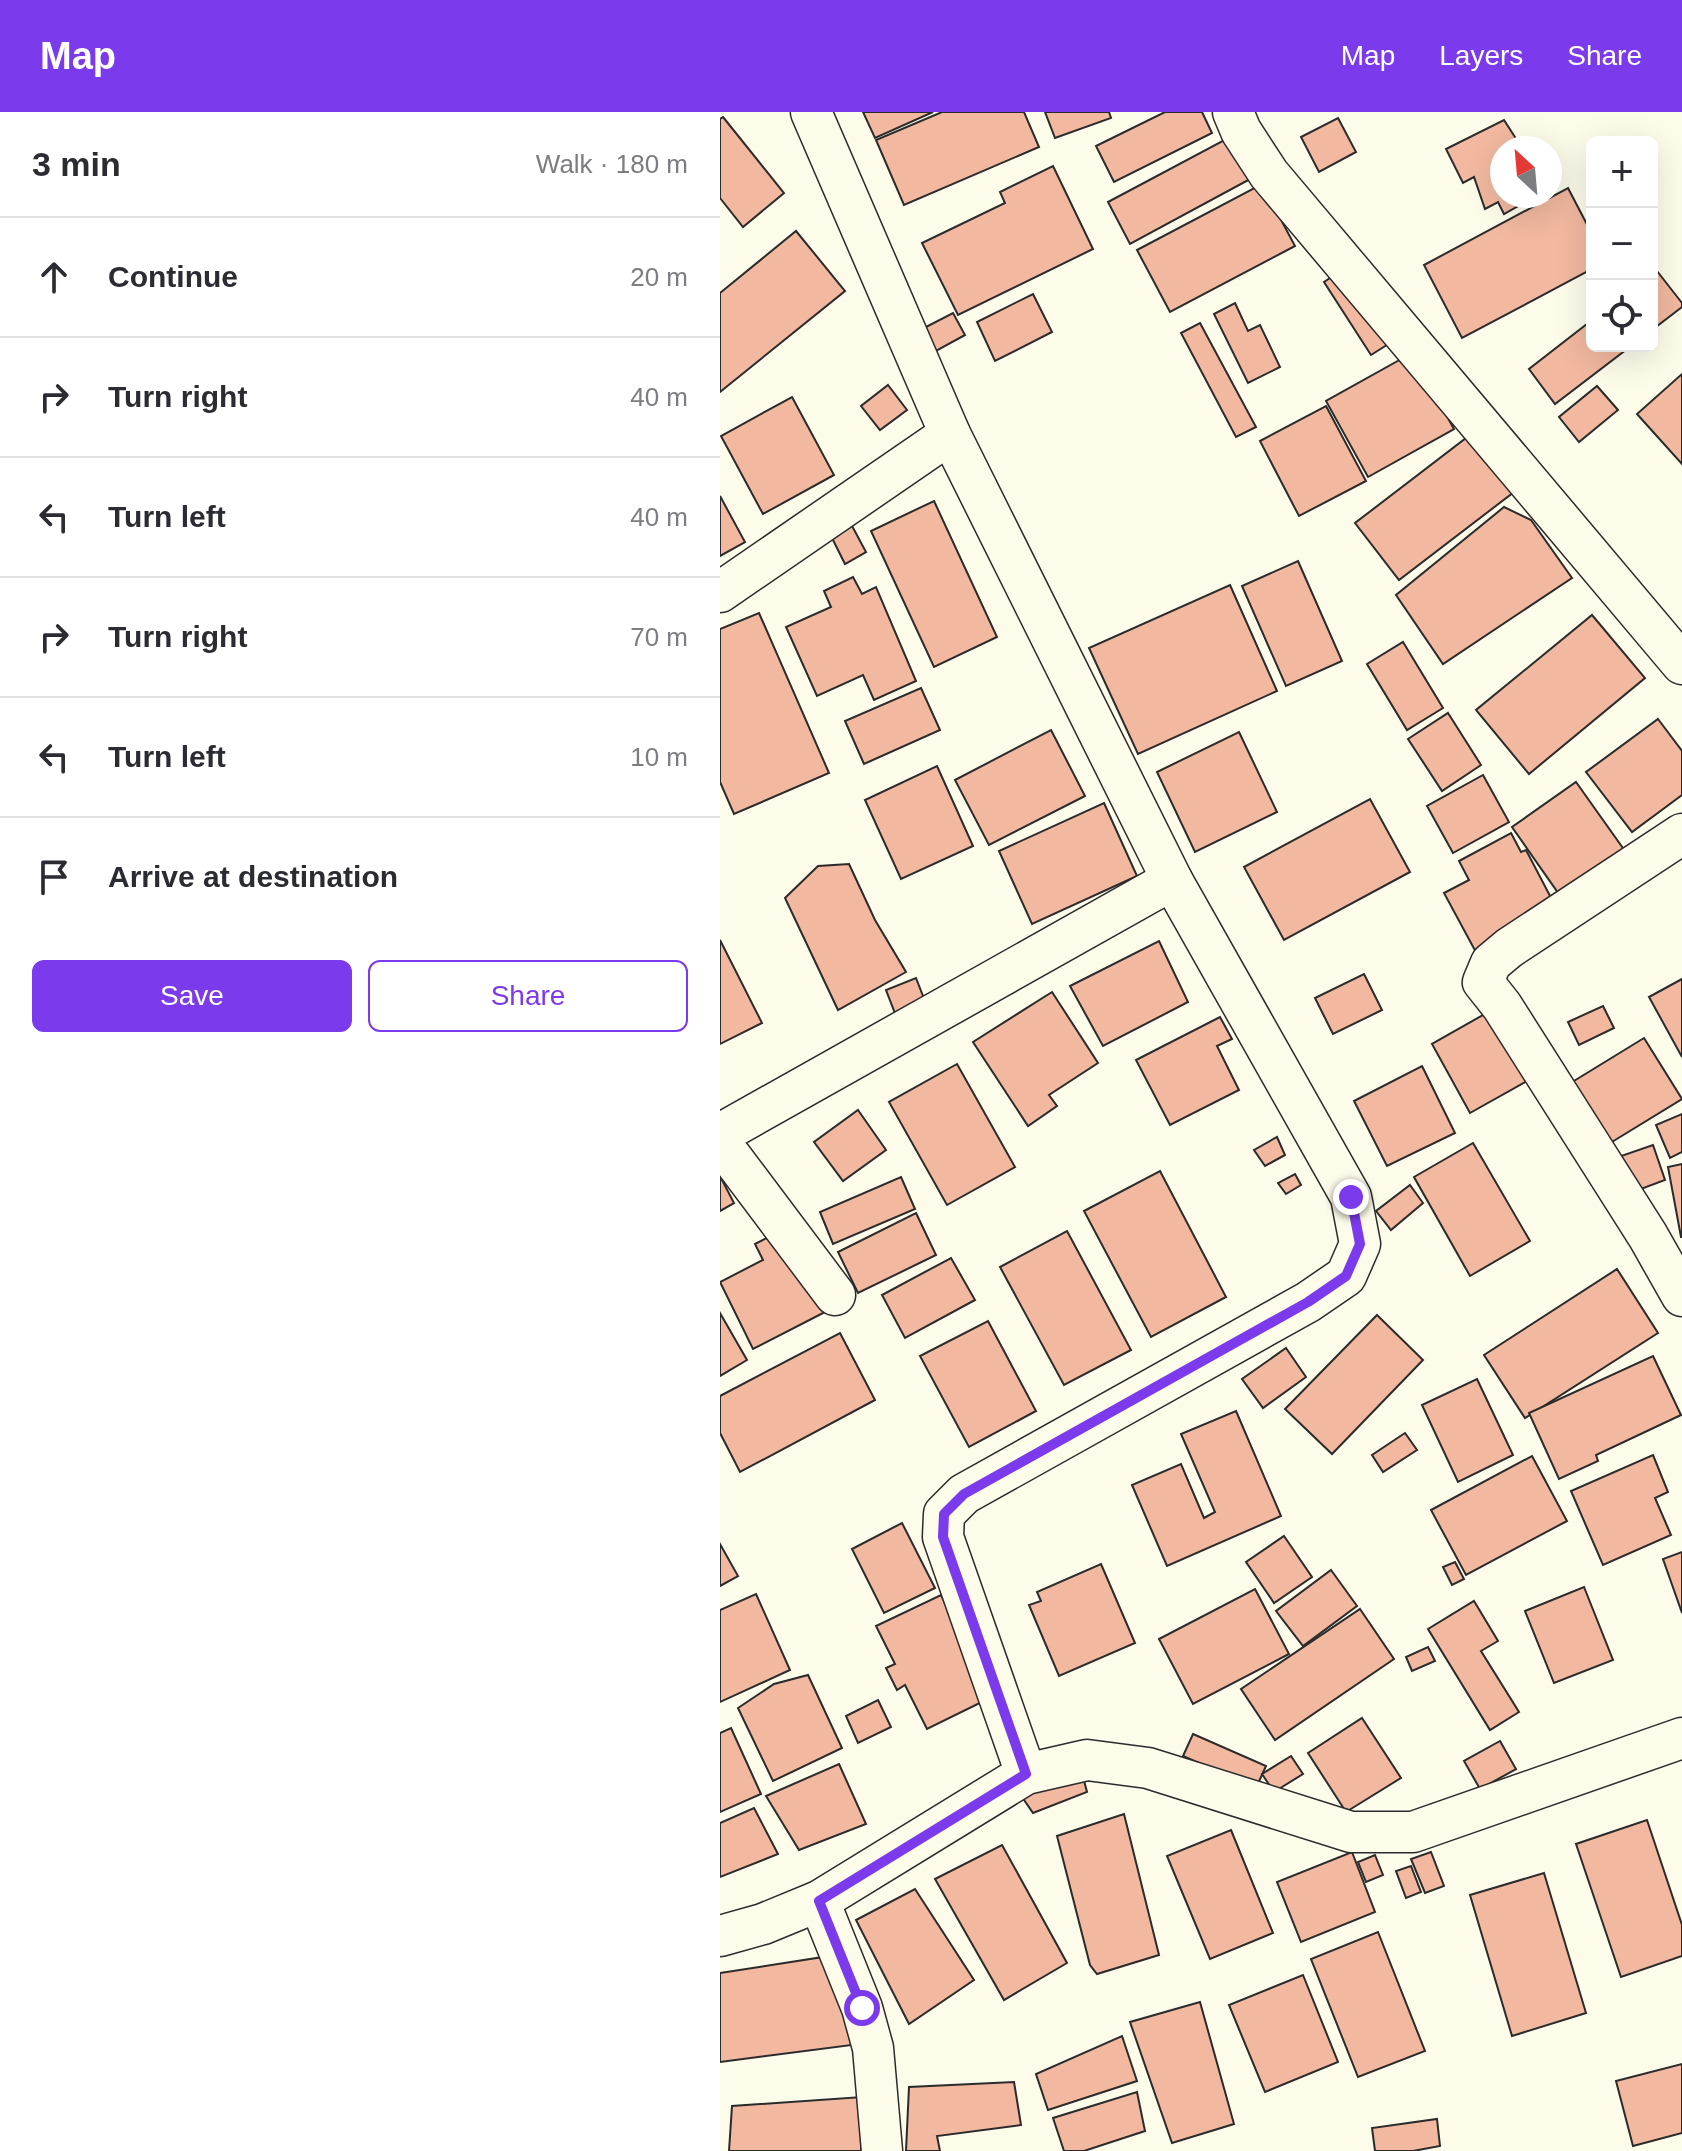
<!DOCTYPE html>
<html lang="en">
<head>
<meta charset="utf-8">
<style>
	:root { --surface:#fff; --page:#f7f7f7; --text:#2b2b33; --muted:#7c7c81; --line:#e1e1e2; --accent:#7c3aed }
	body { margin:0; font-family:Helvetica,sans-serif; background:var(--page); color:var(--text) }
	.controls { position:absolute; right:24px; top:24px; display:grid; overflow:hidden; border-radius:12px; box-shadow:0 8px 32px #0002 }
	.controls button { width:72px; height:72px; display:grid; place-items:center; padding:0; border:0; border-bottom:2px solid var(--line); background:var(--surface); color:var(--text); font:40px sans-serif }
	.compass { position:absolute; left:770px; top:24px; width:72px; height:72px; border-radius:50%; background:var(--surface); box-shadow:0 8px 32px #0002; rotate:334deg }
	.stop { position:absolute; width:24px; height:24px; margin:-18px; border:6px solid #7c3aed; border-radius:50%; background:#fff }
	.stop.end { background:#7c3aed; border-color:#fff; box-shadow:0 2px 8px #0008 }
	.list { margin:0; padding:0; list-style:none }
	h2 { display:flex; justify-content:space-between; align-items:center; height:104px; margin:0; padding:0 32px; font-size:34px }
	h2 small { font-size:26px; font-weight:400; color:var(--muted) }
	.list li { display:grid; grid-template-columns:52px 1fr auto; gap:24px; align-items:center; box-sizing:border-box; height:120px; padding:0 32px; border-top:2px solid var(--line) }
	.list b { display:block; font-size:30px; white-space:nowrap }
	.list em { font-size:26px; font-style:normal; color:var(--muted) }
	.actions { display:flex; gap:16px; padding:24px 32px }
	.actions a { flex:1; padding:18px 0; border:2px solid var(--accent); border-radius:12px; text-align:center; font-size:28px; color:var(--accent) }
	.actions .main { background:var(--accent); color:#fff }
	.icon { flex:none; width:44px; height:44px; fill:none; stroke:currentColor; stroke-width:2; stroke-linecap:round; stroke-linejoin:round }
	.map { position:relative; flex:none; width:962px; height:2039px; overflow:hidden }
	header { display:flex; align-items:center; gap:48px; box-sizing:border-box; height:112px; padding:0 40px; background:var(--accent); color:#fff }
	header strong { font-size:38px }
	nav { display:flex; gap:44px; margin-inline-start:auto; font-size:28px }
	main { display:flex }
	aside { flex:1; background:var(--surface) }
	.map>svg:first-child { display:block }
	.building { fill:#f2b8a0; stroke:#2b2b2b; stroke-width:2 }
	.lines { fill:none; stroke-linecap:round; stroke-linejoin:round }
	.minor-casing { stroke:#2b2b2b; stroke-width:43 }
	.minor { stroke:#fdfbea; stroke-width:40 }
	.route { stroke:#7c3aed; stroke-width:10 }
</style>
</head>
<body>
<header>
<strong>Map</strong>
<nav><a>Map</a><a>Layers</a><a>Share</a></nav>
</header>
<main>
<aside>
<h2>3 min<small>Walk · 180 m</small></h2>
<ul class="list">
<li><svg class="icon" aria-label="ahead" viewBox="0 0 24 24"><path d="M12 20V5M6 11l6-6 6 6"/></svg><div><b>Continue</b></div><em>20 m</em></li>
<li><svg class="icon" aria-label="right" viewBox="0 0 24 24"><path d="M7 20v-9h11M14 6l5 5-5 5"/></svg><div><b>Turn right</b></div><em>40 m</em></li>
<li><svg class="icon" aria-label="left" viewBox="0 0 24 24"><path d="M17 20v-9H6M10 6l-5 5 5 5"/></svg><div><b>Turn left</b></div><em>40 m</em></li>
<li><svg class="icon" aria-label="right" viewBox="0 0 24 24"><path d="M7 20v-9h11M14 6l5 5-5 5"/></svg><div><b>Turn right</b></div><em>70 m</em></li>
<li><svg class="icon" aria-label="left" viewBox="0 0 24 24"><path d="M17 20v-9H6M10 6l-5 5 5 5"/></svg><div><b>Turn left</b></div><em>10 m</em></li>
<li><svg class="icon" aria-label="arrive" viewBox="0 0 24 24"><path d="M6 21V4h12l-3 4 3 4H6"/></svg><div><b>Arrive at destination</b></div></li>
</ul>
<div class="actions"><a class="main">Save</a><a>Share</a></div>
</aside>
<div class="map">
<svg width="962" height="2039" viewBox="0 0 962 2039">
	<rect width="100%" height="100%" fill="#fdfbea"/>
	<g class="building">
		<path d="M 143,0 L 213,0 L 155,26 Z"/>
		<path d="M 222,0 L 304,0 L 319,35 L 184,93 L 156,28 Z"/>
		<path d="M 325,0 L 389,0 L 391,6 L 335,26 Z"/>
		<path d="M 445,0 L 482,0 L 492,21 L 394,70 L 376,34 Z"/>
		<path d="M 3,5 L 64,81 L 23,115 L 0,86 L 0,7 Z"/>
		<path d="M 618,6 L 636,40 L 599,60 L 581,25 Z"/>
		<path d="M 784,8 L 802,36 L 782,36 L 782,84 L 816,84 L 784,102 L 778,90 L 765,97 L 754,65 L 743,71 L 726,37 Z"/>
		<path d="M 510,25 L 532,66 L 410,132 L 388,90 Z"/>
		<path d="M 333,54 L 373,137 L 238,203 L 202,131 L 285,91 L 280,80 Z"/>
		<path d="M 542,72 L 575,134 L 450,200 L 417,138 Z"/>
		<path d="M 848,76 L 872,122 L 872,157 L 742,226 L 704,153 Z"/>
		<path d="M 76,119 L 125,179 L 0,280 L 0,181 Z"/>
		<path d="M 622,158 L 670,231 L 651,243 L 604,170 Z"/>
		<path d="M 937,159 L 962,191 L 962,195 L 932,218 L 932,163 Z"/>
		<path d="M 313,182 L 332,220 L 275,249 L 257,210 Z"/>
		<path d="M 515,191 L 528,219 L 540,213 L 560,255 L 528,271 L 494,202 Z"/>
		<path d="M 233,201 L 245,223 L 216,239 L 204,216 Z"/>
		<path d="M 872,208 L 872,234 L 911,234 L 835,292 L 809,257 Z"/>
		<path d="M 480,211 L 536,315 L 516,325 L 461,221 Z"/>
		<path d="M 692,241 L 734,317 L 648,365 L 606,289 Z"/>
		<path d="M 962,262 L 962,352 L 917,302 Z"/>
		<path d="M 168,273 L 187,298 L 160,318 L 141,294 Z"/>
		<path d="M 877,274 L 898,298 L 859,330 L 839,305 Z"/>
		<path d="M 72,285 L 114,363 L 43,402 L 1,324 Z"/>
		<path d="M 606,294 L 646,369 L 579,404 L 540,329 Z"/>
		<path d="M 750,323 L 794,380 L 679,468 L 635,411 Z"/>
		<path d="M 0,384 L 25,430 L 0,444 Z"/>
		<path d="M 214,389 L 277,525 L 214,555 L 151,419 Z"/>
		<path d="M 784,395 L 811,408 L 852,466 L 723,552 L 676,483 Z"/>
		<path d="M 131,412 L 146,440 L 125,452 L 110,422 Z"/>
		<path d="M 578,449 L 622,549 L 566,574 L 522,474 Z"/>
		<path d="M 133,465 L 142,482 L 156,475 L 196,569 L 154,588 L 143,563 L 97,584 L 66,515 L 111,495 L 104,479 Z"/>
		<path d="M 510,473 L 557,579 L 418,642 L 369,536 Z"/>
		<path d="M 39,501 L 109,661 L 14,702 L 0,670 L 0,517 Z"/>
		<path d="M 872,503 L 925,566 L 809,662 L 756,598 Z"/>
		<path d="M 683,530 L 723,596 L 687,618 L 647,552 Z"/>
		<path d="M 201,576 L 220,618 L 144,652 L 125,609 Z"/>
		<path d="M 728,601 L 761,653 L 722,679 L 688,627 Z"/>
		<path d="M 938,607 L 962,639 L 962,683 L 912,720 L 866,660 Z"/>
		<path d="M 331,618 L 365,684 L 269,733 L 235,668 Z"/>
		<path d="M 519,620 L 557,700 L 475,740 L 437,660 Z"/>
		<path d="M 217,654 L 253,734 L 181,767 L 145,688 Z"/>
		<path d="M 763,663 L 789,710 L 733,741 L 707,694 Z"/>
		<path d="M 856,670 L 905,739 L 841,785 L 792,715 Z"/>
		<path d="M 650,687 L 690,760 L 564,828 L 524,755 Z"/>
		<path d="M 384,691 L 417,764 L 312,812 L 279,739 Z"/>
		<path d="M 791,721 L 801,740 L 806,738 L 839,801 L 758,844 L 724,781 L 749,768 L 739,749 Z"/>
		<path d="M 129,752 L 155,808 L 186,860 L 118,898 L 65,786 L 98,754 Z"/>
		<path d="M 0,828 L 42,911 L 0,932 Z"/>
		<path d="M 439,829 L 468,890 L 383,934 L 350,874 Z"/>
		<path d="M 644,862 L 662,898 L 613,922 L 595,886 Z"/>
		<path d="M 196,866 L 208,897 L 178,909 L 166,878 Z"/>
		<path d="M 962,867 L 962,945 L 929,885 Z"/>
		<path d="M 332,880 L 378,951 L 329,983 L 337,994 L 308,1014 L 253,930 Z"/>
		<path d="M 883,894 L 894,916 L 859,933 L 848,910 Z"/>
		<path d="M 777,895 L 816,964 L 750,1001 L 712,932 Z"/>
		<path d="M 500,905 L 512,927 L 497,934 L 519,978 L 450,1013 L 416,948 Z"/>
		<path d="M 924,926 L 962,987 L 887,1033 L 849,972 Z"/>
		<path d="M 237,952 L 295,1055 L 227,1093 L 169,990 Z"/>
		<path d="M 702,954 L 735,1021 L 667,1054 L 634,989 Z"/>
		<path d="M 138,998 L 166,1038 L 123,1069 L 94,1030 Z"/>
		<path d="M 962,1002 L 962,1040 L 950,1046 L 936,1013 Z"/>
		<path d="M 557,1025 L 565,1043 L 545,1054 L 534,1038 Z"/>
		<path d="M 753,1031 L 810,1129 L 750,1164 L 694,1065 Z"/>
		<path d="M 933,1033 L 945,1068 L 913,1080 L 901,1044 Z"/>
		<path d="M 962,1052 L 962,1125 L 961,1125 L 948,1055 Z"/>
		<path d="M 440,1059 L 506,1185 L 431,1225 L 364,1099 Z"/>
		<path d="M 575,1062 L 581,1073 L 566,1082 L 558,1071 Z"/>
		<path d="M 0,1064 L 14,1091 L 0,1099 Z"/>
		<path d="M 181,1065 L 195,1097 L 113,1132 L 100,1100 Z"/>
		<path d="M 690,1073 L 703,1091 L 671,1118 L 656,1099 Z"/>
		<path d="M 196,1101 L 216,1143 L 138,1181 L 118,1140 Z"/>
		<path d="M 62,1118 L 105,1200 L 33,1237 L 0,1170 L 43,1148 L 35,1132 Z"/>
		<path d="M 347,1119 L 411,1238 L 344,1273 L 280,1155 Z"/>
		<path d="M 231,1146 L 255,1188 L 185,1226 L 162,1183 Z"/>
		<path d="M 897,1157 L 938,1221 L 805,1306 L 764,1243 Z"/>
		<path d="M 0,1201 L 27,1248 L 0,1264 Z"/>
		<path d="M 657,1203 L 703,1248 L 612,1342 L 565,1297 Z"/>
		<path d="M 268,1209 L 316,1299 L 249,1335 L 200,1244 Z"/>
		<path d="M 120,1221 L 155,1288 L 20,1360 L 0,1321 L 0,1284 Z"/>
		<path d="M 566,1236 L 586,1265 L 543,1296 L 522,1267 Z"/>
		<path d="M 933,1244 L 961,1303 L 876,1343 L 878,1349 L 839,1367 L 809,1301 Z"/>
		<path d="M 757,1267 L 793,1343 L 738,1370 L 702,1293 Z"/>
		<path d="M 516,1299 L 561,1404 L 447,1454 L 412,1373 L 461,1352 L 484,1406 L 495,1400 L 461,1322 Z"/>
		<path d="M 685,1321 L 697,1338 L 663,1360 L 652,1343 Z"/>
		<path d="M 933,1343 L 948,1380 L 935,1386 L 951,1423 L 883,1453 L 851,1379 Z"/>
		<path d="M 812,1344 L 847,1409 L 746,1463 L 711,1398 Z"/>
		<path d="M 182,1411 L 215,1476 L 164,1501 L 132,1437 Z"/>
		<path d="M 564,1424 L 592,1465 L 554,1491 L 526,1450 Z"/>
		<path d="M 0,1432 L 18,1464 L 0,1474 Z"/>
		<path d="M 962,1440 L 962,1501 L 943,1447 Z"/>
		<path d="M 735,1450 L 744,1467 L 732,1473 L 723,1455 Z"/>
		<path d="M 381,1452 L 415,1531 L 339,1564 L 309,1493 L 321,1489 L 317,1480 Z"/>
		<path d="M 611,1458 L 637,1494 L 583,1534 L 556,1499 Z"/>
		<path d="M 864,1475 L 893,1548 L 834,1571 L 805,1499 Z"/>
		<path d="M 535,1477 L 569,1542 L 473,1592 L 439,1527 Z"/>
		<path d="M 36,1482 L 70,1558 L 0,1590 L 0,1498 Z"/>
		<path d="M 221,1483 L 272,1585 L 207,1617 L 185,1573 L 177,1578 L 166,1556 L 175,1552 L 156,1514 Z"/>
		<path d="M 754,1489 L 778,1529 L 761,1539 L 799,1600 L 770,1618 L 708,1517 Z"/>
		<path d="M 640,1497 L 674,1547 L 555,1628 L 521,1577 Z"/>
		<path d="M 708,1535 L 715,1549 L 692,1559 L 686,1545 Z"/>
		<path d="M 88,1563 L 122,1636 L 53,1669 L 18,1596 L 54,1572 Z"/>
		<path d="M 158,1588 L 171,1615 L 138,1631 L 126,1604 Z"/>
		<path d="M 642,1606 L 681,1666 L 626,1700 L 588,1641 Z"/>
		<path d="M 11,1616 L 41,1682 L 0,1700 L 0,1621 Z"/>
		<path d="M 473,1622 L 546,1654 L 536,1676 L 463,1644 Z"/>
		<path d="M 780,1629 L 796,1657 L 760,1677 L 744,1649 Z"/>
		<path d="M 571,1644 L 583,1662 L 554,1680 L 542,1662 Z"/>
		<path d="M 119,1652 L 146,1712 L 79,1738 L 46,1684 Z"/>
		<path d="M 362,1661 L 367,1680 L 313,1701 L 302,1685 Z"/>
		<path d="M 34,1696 L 58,1742 L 0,1765 L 0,1711 Z"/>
		<path d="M 404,1702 L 439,1843 L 377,1862 L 370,1853 L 337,1724 Z"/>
		<path d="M 927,1708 L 962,1813 L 962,1844 L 901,1865 L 856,1732 Z"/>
		<path d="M 511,1718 L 553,1821 L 490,1847 L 447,1744 Z"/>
		<path d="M 282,1733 L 347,1851 L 284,1888 L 215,1767 Z"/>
		<path d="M 632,1740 L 655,1800 L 581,1830 L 557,1770 Z"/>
		<path d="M 711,1740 L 724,1774 L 705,1781 L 691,1747 Z"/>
		<path d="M 655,1743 L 663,1763 L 646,1770 L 638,1750 Z"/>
		<path d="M 691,1754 L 701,1780 L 686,1786 L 676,1759 Z"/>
		<path d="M 824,1761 L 866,1901 L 792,1924 L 750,1783 Z"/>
		<path d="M 195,1777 L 254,1868 L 189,1912 L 136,1808 Z"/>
		<path d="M 658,1820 L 705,1939 L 638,1965 L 591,1847 Z"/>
		<path d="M 116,1843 L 132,1933 L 0,1950 L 0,1861 Z"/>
		<path d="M 583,1863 L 618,1950 L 545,1980 L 509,1893 Z"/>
		<path d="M 480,1890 L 514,2012 L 452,2031 L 410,1910 Z"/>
		<path d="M 402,1924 L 417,1969 L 328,1998 L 316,1962 Z"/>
		<path d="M 962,1952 L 962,2021 L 913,2034 L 896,1969 Z"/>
		<path d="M 294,1970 L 301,2013 L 217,2024 L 220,2039 L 186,2039 L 189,1975 Z"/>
		<path d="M 417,1980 L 425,2019 L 364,2039 L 344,2039 L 333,2006 Z"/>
		<path d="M 142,1985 L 141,2039 L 9,2039 L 12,1994 Z"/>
		<path d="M 717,2007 L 720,2034 L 693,2039 L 655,2039 L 652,2016 Z"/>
	</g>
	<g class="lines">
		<defs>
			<g id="minor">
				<path d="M 91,0 L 230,322 L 452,768 L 631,1085 L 640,1132 L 626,1164 L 588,1190 L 244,1382 L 224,1402 L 223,1425 L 306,1662"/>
				<path d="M 513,0 L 521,19 L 549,62 L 962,552"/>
				<path d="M 0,480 L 230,322"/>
				<path d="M 962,722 L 789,836 L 771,851 L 763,870 L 782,894 L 928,1124 L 962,1184"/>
				<path d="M 0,1022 L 452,768"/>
				<path d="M 0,1030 L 115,1183"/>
				<path d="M 99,1789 L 142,1896 L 153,1936 L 162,2039"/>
				<path d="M 0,1824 L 43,1812 L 99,1789 L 306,1662 L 367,1648 L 428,1656 L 631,1720 L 693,1720 L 962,1626"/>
			</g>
		</defs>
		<use href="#minor" class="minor-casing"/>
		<use href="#minor" class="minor"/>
	</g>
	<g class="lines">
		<path class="route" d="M 142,1896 L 99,1789 L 306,1662 L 223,1425 L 224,1402 L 244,1382 L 588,1190 L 626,1164 L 640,1132 L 631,1085"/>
	</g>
</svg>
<div class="controls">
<button>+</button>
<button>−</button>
<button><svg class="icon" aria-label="locate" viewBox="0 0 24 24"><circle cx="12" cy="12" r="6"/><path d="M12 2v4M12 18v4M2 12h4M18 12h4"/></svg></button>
</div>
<svg class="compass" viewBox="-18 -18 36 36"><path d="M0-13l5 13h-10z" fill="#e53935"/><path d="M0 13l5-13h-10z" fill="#7c7c81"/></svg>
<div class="stop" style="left:142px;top:1896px"></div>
<div class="stop end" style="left:631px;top:1085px"></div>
</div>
</main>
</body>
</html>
